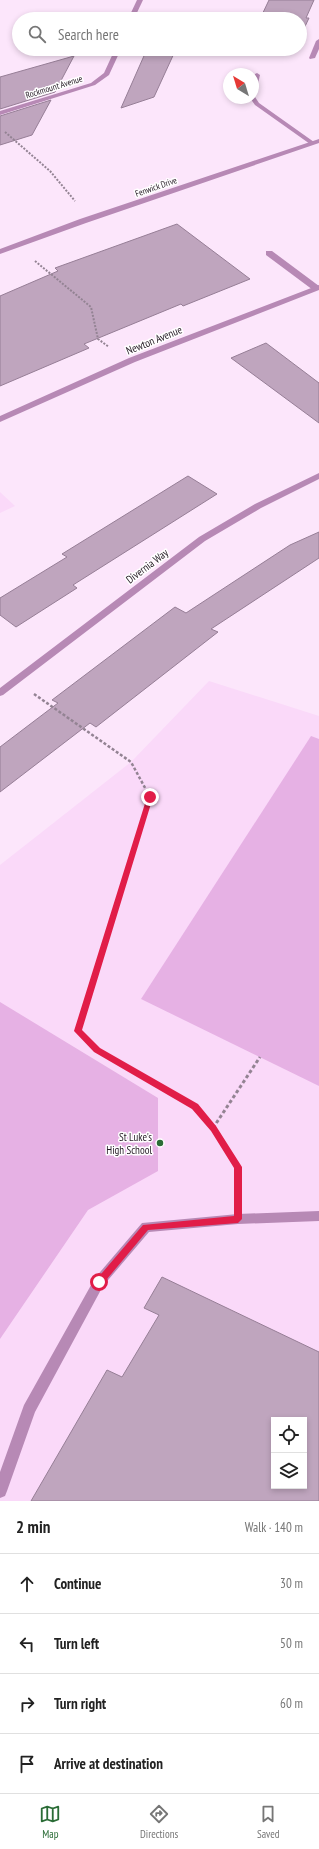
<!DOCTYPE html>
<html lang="en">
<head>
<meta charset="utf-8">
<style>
	:root { --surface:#fff; --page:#f6f6f6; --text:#222; --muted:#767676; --line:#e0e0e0; --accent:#2a6c36 }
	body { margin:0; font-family:"PT Sans Narrow",sans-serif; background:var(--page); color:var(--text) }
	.controls { position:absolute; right:12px; bottom:12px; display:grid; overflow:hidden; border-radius:0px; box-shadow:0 2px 6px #0003 }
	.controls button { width:36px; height:36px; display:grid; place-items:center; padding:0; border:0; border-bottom:1px solid var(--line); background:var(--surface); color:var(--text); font:20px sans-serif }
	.compass { position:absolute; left:223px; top:68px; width:36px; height:36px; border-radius:50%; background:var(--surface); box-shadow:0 2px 6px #0003; rotate:322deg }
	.stop { position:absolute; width:12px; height:12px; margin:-9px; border:3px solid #e11d48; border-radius:50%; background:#fff }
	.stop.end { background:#e11d48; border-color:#fff; box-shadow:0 1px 4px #0008 }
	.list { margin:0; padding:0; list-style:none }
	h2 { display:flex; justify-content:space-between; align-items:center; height:52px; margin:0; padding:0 16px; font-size:17px }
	h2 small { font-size:13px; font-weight:400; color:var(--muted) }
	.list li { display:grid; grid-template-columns:26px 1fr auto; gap:12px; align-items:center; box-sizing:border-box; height:60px; padding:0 16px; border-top:1px solid var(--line) }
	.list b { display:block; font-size:15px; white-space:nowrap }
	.list em { font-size:13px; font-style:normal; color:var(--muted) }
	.icon { flex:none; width:22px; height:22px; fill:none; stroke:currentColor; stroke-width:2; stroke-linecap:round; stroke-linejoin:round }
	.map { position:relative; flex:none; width:319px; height:1501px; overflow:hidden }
	.search { position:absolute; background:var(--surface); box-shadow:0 2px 6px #0003; left:12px; right:12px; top:12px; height:44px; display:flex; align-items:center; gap:10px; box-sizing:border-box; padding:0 14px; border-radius:22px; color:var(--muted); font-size:15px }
	.sheet { height:292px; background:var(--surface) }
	nav { display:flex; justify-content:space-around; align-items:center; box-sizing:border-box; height:56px; border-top:1px solid var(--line); background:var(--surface); font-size:11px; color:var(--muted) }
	nav a { display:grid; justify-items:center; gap:2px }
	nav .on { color:var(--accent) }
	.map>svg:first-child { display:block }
	.built { fill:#fad9f9; fill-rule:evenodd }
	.green { fill:#e6b1e4 }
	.building { fill:#bfa5be; stroke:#967e96; fill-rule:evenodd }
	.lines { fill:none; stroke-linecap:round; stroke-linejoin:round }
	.path-far2 { stroke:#938393; stroke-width:2; stroke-dasharray:2 1.5; stroke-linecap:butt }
	.path-far1 { stroke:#938393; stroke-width:2.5; stroke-dasharray:3 2; stroke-linecap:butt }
	.path { stroke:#938393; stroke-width:3; stroke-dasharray:3.5 2.5; stroke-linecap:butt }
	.service { fill:#b789b5; fill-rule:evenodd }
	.minor { fill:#b789b5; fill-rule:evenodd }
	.route { fill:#e11d48 }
	.poi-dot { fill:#2a6c36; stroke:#fff; stroke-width:1.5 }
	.labels { text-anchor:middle; stroke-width:3; stroke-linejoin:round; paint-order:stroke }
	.far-street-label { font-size:9px; fill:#251b25; stroke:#fff }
	.street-label { font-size:11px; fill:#251b25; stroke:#fff }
	.poi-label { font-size:11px; fill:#251b25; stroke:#fff; text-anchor:end }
</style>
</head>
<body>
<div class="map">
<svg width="319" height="1501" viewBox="0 0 319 1501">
	<rect width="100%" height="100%" fill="#fce6fb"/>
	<g class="built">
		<path d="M 0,492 L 15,506 L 0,513 Z"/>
		<path d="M 209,681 L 319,716 L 319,1501 L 0,1501 L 0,865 L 131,762 ZM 274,1420 L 304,1420 L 304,1486 L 274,1486 Z"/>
	</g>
	<g class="green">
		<path d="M 311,736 L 319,739 L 319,1086 L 141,999 Z"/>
		<path d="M 0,1002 L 158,1098 L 158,1171 L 88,1210 L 0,1339 Z"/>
	</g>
	<g class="building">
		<path d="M 269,0 L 314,0 L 306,18 L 309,18 L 300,37 L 300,19 L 260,19 Z"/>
		<path d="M 147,49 L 176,49 L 154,97 L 121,108 Z"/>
		<path d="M 74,56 L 55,92 L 0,109 L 0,77 Z"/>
		<path d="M 51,100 L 32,135 L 0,145 L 0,116 Z"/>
		<path d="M 177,224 L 250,279 L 183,306 L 181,304 L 84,344 L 89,348 L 0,386 L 0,296 L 58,271 L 55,268 Z"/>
		<path d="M 266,343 L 319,383 L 319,423 L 231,358 Z"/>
		<path d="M 188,476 L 217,494 L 73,585 L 77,588 L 16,627 L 0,615 L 0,598 L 67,557 L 62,554 Z"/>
		<path d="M 319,532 L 319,558 L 211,629 L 218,632 L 96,727 L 90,723 L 0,792 L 0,747 L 58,703 L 52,700 L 175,607 L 186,613 L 290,545 Z"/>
		<path d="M 162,1277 L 319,1352 L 319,1501 L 31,1501 L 107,1370 L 122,1377 L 159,1315 L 144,1308 ZM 274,1420 L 304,1420 L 304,1486 L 274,1486 Z"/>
	</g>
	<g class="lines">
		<g class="path-far2">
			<path d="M 5,132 L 50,171 L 75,201"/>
			<path d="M 35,261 L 91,307 L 98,339 L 109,347"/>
		</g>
		<path class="path-far1" d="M 34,694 L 131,762 L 150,797 L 128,867"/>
		<g class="path">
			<path d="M 129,866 L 78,1031 L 97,1050 L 195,1106 L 213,1128 L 238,1167 L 238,1197"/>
			<path d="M 213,1128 L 260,1057"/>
		</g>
		<g class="service">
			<path d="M 257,73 L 260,75 L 256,92 L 253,94 L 253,78 L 255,74 Z"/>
			<path d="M 253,96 L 255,97 L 259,103 L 314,142 L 314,144 L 310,144 L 255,105 L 250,98 L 253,98 Z"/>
			<path d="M 266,251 L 272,251 L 319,286 L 319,290 L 313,290 L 266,255 Z"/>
			<path d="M 319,1211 L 319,1221 L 238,1224 L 149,1232 L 103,1286 L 35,1412 L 7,1491 L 5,1496 L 0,1498 L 0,1472 L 24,1405 L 95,1278 L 142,1223 L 238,1214 Z"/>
		</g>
		<g class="minor">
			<path d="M 137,0 L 143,0 L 134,19 L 128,19 Z"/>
			<path d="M 319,39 L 319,49 L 315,58 L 310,59 L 309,58 L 316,41 Z"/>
			<path d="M 115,49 L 121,49 L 109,75 L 95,85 L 0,115 L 0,111 L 91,83 L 104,73 Z"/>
			<path d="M 319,139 L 319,143 L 86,223 L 0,254 L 0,249 L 80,219 Z"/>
			<path d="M 319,285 L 319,290 L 135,362 L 0,422 L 0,416 L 129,358 Z"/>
			<path d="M 319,473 L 319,479 L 261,508 L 205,541 L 3,695 L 0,696 L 0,688 L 199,537 L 255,504 Z"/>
		</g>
	</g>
	<path class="route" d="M 150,795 L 153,797 L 82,1030 L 100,1048 L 198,1104 L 216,1126 L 242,1167 L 242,1219 L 238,1223 L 148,1230 L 102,1285 L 99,1286 L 96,1285 L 96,1280 L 143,1225 L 234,1216 L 234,1168 L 211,1131 L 192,1109 L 94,1052 L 74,1031 L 147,797 Z"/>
	<circle class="poi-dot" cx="160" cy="1143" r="4"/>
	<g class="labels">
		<g class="far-street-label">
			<text transform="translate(54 87) rotate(-17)" y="3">Rockmount Avenue</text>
			<text transform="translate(156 187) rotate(-19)" y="3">Fenwick Drive</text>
		</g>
		<g class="street-label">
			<text transform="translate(154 340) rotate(-22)" y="4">Newton Avenue</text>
			<text transform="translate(147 566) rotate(-37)" y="4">Divernia Way</text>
		</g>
		<g class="poi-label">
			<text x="152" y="1141">St Luke's<tspan x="152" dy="13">High School</tspan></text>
		</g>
	</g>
</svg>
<div class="controls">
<button><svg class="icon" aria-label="locate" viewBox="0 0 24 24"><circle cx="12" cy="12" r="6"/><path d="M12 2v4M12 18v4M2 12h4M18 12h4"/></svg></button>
<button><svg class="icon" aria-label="layers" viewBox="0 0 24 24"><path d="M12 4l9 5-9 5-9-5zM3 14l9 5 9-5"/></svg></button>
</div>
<svg class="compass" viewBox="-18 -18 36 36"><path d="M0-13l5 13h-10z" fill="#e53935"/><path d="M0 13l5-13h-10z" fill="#767676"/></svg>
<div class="stop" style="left:99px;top:1282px"></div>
<div class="stop end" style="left:150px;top:797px"></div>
<div class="search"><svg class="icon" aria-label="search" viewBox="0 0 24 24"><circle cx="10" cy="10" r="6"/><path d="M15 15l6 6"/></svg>Search here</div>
</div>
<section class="sheet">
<h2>2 min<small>Walk · 140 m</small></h2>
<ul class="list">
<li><svg class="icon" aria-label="ahead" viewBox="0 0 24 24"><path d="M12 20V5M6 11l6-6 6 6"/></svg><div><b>Continue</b></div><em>30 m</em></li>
<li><svg class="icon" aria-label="left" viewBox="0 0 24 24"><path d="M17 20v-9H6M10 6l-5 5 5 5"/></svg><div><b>Turn left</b></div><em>50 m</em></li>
<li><svg class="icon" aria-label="right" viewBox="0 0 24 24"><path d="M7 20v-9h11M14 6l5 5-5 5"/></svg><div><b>Turn right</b></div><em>60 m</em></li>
<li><svg class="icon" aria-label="arrive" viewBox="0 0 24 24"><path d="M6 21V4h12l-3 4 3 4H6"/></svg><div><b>Arrive at destination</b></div></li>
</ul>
</section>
<nav>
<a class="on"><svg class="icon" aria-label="map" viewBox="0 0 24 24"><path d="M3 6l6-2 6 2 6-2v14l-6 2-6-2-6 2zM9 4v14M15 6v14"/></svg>Map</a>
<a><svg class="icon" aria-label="directions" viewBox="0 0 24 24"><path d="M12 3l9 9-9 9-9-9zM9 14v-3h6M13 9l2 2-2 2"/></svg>Directions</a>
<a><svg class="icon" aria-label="saved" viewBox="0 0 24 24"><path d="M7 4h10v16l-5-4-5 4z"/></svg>Saved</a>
</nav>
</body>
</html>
